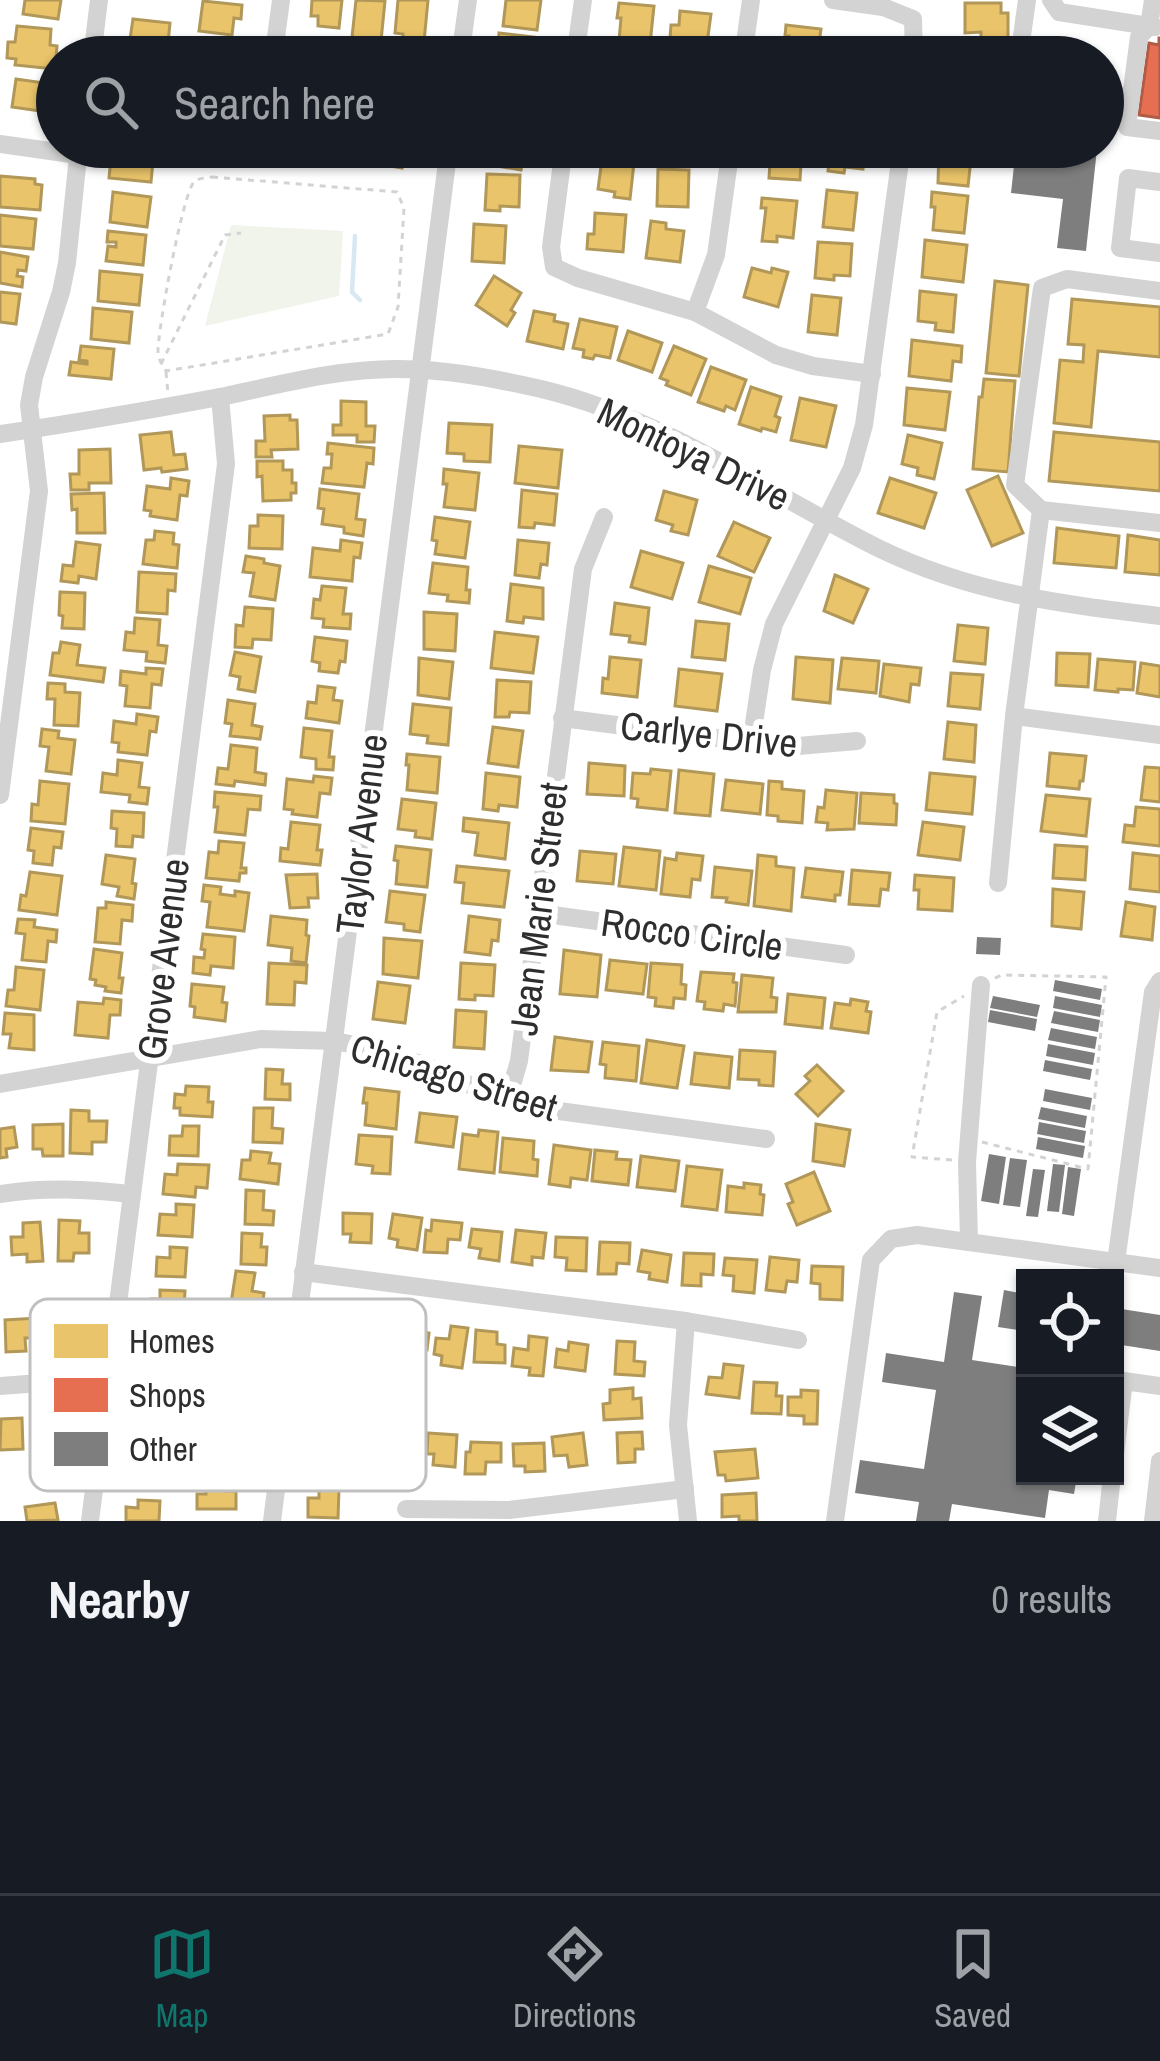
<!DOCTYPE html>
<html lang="en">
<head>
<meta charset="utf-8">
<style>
	:root { --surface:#171b24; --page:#242831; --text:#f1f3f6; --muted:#9ea1a6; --line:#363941; --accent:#0f766e }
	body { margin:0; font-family:"Archivo Narrow",sans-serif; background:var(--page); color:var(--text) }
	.controls { position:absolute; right:36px; bottom:36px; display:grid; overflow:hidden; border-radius:0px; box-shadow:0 3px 9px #0004 }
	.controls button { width:108px; height:108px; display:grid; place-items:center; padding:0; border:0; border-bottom:3px solid var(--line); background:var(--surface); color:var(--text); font:60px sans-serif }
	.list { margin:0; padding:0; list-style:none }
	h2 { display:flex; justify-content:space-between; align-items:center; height:156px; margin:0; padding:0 48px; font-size:51px }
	h2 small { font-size:39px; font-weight:400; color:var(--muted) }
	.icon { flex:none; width:66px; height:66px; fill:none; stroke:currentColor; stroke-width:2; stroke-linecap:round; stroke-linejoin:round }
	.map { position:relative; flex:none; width:1160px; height:1521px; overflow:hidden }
	.search { position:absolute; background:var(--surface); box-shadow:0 3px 9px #0004; left:36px; right:36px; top:36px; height:132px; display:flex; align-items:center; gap:30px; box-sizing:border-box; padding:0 42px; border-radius:66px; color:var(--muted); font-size:45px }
	.sheet { height:372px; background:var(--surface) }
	nav { display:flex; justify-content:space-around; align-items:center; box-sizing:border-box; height:168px; border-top:3px solid var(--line); background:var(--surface); font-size:33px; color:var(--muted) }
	nav a { display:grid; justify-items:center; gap:6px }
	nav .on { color:var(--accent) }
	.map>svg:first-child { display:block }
	.green { fill:#f0f4eb }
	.homes { fill:#e9c46a; stroke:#b19758; stroke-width:3 }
	.shops { fill:#e76f51; stroke:#b05c46; stroke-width:3 }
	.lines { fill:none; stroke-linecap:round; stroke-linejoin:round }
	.stream { stroke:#d8e8f2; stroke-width:4.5 }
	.building { fill:#7e7e7e }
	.path { stroke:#d3d3d3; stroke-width:3; stroke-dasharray:6 6; stroke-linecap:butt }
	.minor { stroke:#d3d3d3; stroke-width:18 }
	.labels { text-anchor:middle; stroke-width:12; stroke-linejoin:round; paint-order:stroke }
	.street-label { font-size:39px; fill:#2e2e2e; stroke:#fff }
	.key { fill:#fff; stroke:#c0c0c0; stroke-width:3 }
	.key-label { font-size:33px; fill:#2e2e2e }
</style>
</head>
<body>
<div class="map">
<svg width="1160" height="1521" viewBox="0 0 1160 1521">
	<rect width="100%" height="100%" fill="#fff"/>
	<path class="green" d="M 231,225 L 343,231 L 339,296 L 205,326 Z"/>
	<g class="homes">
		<path d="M 25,0 L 61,0 L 58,19 L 23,14 Z"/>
		<path d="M 312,0 L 342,0 L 339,28 L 318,26 L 318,16 L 311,16 Z"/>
		<path d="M 356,0 L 385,1 L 381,41 L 352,37 Z"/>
		<path d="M 398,0 L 428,0 L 424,42 L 403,40 L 403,34 L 395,33 Z"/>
		<path d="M 506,0 L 541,0 L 537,30 L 503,26 Z"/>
		<path d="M 203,1 L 242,5 L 241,19 L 234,18 L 232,35 L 199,31 Z"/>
		<path d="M 619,3 L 654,6 L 650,44 L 619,41 L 621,18 L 617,18 Z"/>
		<path d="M 965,3 L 1001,3 L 1001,13 L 1008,13 L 1008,38 L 981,38 L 981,32 L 965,33 Z"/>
		<path d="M 680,11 L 711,14 L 706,51 L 677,48 L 678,39 L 670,38 L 671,25 L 679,25 Z"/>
		<path d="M 133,19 L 170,23 L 167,53 L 142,50 L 143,40 L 130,39 Z"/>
		<path d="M 786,25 L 821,29 L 817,57 L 786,57 L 789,36 L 785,36 Z"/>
		<path d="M 17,26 L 51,29 L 50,45 L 57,46 L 55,69 L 15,65 L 16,59 L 7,58 L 8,42 L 15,42 Z"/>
		<path d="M 499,33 L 542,38 L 540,57 L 497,57 Z"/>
		<path d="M 845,38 L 876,40 L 875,57 L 844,57 Z"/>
		<path d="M 16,79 L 51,84 L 47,112 L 12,107 Z"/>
		<path d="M 386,147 L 415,147 L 413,162 L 403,160 L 402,168 L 384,165 Z"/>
		<path d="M 494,147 L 525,147 L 521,170 L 491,165 Z"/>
		<path d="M 771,147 L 802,147 L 800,180 L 769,178 Z"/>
		<path d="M 831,147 L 865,147 L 863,169 L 845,167 L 844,173 L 828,171 Z"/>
		<path d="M 939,147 L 972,150 L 968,186 L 938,183 Z"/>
		<path d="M 112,148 L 154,151 L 151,182 L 109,178 Z"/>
		<path d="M 602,159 L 634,163 L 630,199 L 614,197 L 615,192 L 598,189 Z"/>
		<path d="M 658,169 L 689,170 L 688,207 L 657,206 Z"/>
		<path d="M 487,174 L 520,175 L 519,207 L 500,206 L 500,211 L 485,210 Z"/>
		<path d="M 0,176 L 35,179 L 35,184 L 42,185 L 40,210 L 0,207 Z"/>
		<path d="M 827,190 L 857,193 L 853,230 L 823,227 Z"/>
		<path d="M 113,192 L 151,197 L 147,227 L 110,222 Z"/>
		<path d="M 932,192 L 968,196 L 964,233 L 933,230 L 935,207 L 931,207 Z"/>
		<path d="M 762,198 L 797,201 L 793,238 L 777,236 L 777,242 L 762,241 L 766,208 L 761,208 Z"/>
		<path d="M 595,213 L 626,215 L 623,252 L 587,249 L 588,234 L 594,234 Z"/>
		<path d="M 0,215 L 36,219 L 33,249 L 0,246 Z"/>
		<path d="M 651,221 L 666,223 L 666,229 L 684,231 L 680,262 L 646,258 Z"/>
		<path d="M 474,224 L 506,226 L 504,263 L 472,261 Z"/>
		<path d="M 108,231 L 146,235 L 143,265 L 106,261 L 108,246 L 116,247 L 116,242 L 107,242 Z"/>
		<path d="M 925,240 L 967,245 L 963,282 L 922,277 Z"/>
		<path d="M 818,242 L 852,244 L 850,276 L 834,275 L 834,280 L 815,278 Z"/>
		<path d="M 0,252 L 28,257 L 26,271 L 18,270 L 17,276 L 23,277 L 22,287 L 0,283 Z"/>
		<path d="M 752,268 L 771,273 L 772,268 L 788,272 L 778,307 L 744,297 Z"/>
		<path d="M 100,271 L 142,275 L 139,305 L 98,301 Z"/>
		<path d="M 494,276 L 521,293 L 511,310 L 515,313 L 507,326 L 476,305 Z"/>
		<path d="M 995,281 L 1028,285 L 1019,376 L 986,373 Z"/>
		<path d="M 920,291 L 956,295 L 953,332 L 935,330 L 936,323 L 918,321 Z"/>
		<path d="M 0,292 L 20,294 L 16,324 L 0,322 Z"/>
		<path d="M 812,295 L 841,298 L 837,335 L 808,332 Z"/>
		<path d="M 1072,299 L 1160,307 L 1160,357 L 1098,351 L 1091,427 L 1054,423 L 1060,360 L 1083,362 L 1084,345 L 1068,344 Z"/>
		<path d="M 93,308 L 132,312 L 129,343 L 91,339 Z"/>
		<path d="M 534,311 L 555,315 L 554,321 L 568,324 L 563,349 L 527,341 Z"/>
		<path d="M 580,319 L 617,327 L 610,358 L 595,355 L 593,359 L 583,357 L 584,350 L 573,348 Z"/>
		<path d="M 628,331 L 662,343 L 652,372 L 618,360 Z"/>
		<path d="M 912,340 L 962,346 L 961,362 L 953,361 L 951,381 L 909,376 Z"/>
		<path d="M 81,346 L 114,349 L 111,379 L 69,375 L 71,362 L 87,364 L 87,361 L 79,360 Z"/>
		<path d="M 674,346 L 706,359 L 691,395 L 666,385 L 668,381 L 660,378 Z"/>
		<path d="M 711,367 L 746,380 L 735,410 L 726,406 L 724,411 L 698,402 Z"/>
		<path d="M 984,379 L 1015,381 L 1008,472 L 973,469 L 979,397 L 982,397 Z"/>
		<path d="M 751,387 L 781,397 L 775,416 L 780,418 L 776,432 L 762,428 L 761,431 L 739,424 Z"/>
		<path d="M 907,388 L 950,392 L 945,430 L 904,425 Z"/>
		<path d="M 800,398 L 836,406 L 826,447 L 791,440 Z"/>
		<path d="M 341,401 L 366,402 L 366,426 L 375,426 L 374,442 L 357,442 L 357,435 L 333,435 L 333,425 L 341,425 Z"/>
		<path d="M 290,415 L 290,420 L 297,420 L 298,449 L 271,450 L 272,457 L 256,457 L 256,441 L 265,441 L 264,416 Z"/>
		<path d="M 449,423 L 492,425 L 490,462 L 464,461 L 464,454 L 447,453 Z"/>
		<path d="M 171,432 L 174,455 L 185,454 L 187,469 L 162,472 L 161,468 L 144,470 L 140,435 Z"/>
		<path d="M 1054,432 L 1160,442 L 1160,491 L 1049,481 Z"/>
		<path d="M 908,435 L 942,443 L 934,479 L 917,475 L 918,468 L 902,464 Z"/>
		<path d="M 328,443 L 374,448 L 373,464 L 367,463 L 364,487 L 322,483 L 324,468 L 331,468 L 332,454 L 327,454 Z"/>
		<path d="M 519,446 L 562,450 L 558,488 L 515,483 Z"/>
		<path d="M 110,449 L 111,483 L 89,483 L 89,490 L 71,490 L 70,474 L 79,474 L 79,450 Z"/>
		<path d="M 257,461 L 283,461 L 283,470 L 292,470 L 292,483 L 296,483 L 296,493 L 291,493 L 291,500 L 263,501 L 262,476 L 257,477 Z"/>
		<path d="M 444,469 L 479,473 L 475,510 L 444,507 L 447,484 L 443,484 Z"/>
		<path d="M 998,476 L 1023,533 L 992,546 L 967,490 Z"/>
		<path d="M 171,478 L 189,481 L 187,496 L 180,495 L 177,520 L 150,516 L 151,511 L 144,510 L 147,486 L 170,489 Z"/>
		<path d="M 890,478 L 936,493 L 924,528 L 878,513 Z"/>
		<path d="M 320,489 L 359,494 L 356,519 L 365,520 L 363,536 L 344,533 L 344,527 L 322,524 L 324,509 L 318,508 Z"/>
		<path d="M 522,490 L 557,494 L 554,525 L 535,523 L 534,528 L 519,527 Z"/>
		<path d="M 664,491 L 697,500 L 688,535 L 671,531 L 673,525 L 656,520 Z"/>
		<path d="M 104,493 L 105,533 L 77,533 L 77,509 L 72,510 L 71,494 Z"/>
		<path d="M 258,515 L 283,516 L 282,549 L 249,548 L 250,526 L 258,526 Z"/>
		<path d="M 435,517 L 470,522 L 465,558 L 435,554 L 437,541 L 432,540 Z"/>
		<path d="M 734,522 L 770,538 L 754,572 L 718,556 Z"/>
		<path d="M 1057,528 L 1119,536 L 1116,568 L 1054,563 Z"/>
		<path d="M 155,531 L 174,533 L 173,544 L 179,545 L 177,568 L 143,564 L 146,540 L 154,540 Z"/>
		<path d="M 1128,535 L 1160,540 L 1160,575 L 1125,572 Z"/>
		<path d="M 341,540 L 362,543 L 360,558 L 354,557 L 352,581 L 310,577 L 313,548 L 340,551 Z"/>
		<path d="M 518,540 L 549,543 L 547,565 L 541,564 L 539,578 L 515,575 Z"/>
		<path d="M 76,542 L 100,545 L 96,579 L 79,576 L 78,583 L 61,581 L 63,565 L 73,566 Z"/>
		<path d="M 641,551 L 683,563 L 672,599 L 631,587 Z"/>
		<path d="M 246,556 L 264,559 L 264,563 L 280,566 L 275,600 L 250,596 L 254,573 L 243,572 Z"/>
		<path d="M 433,563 L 468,567 L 466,590 L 470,590 L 469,603 L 447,601 L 448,595 L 429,593 Z"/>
		<path d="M 709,566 L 751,578 L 740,614 L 699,602 Z"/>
		<path d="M 139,572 L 176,574 L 175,591 L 168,590 L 167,614 L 137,612 Z"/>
		<path d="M 835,575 L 868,589 L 853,623 L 824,611 Z"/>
		<path d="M 511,584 L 543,588 L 543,619 L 524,617 L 523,623 L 507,621 Z"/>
		<path d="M 322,586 L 346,588 L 343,614 L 351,614 L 350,629 L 323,627 L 324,619 L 312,618 L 314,599 L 320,600 Z"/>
		<path d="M 60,592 L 85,593 L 84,629 L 62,628 L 63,616 L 59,615 Z"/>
		<path d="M 615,603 L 649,608 L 645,644 L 629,642 L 630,636 L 611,634 Z"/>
		<path d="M 245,607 L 273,609 L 271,640 L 253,639 L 252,648 L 235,647 L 236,625 L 243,626 Z"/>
		<path d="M 424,612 L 457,614 L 455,651 L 424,649 Z"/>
		<path d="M 135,618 L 160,620 L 158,645 L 167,646 L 165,663 L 146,661 L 147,652 L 124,650 L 126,632 L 134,633 Z"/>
		<path d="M 696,621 L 729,624 L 725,660 L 692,657 Z"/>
		<path d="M 958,625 L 988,628 L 985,664 L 954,661 Z"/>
		<path d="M 495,632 L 538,637 L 533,673 L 491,668 Z"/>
		<path d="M 315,637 L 347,641 L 345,662 L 340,661 L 338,673 L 319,671 L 320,663 L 312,661 Z"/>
		<path d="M 61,642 L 80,645 L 77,665 L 105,668 L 103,682 L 50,675 L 53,653 L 59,653 Z"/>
		<path d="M 235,652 L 261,657 L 255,692 L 238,689 L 240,677 L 230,675 Z"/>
		<path d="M 1057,653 L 1090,654 L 1088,687 L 1056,685 Z"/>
		<path d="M 610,657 L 641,660 L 637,697 L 602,693 L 603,678 L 608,679 Z"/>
		<path d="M 796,657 L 833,660 L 830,703 L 793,699 Z"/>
		<path d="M 419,658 L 453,662 L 449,699 L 418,695 Z"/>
		<path d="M 842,658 L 879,661 L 876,693 L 838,689 Z"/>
		<path d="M 1098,659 L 1135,662 L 1133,690 L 1118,689 L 1118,692 L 1095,690 Z"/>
		<path d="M 1141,663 L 1160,666 L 1160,697 L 1137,693 Z"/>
		<path d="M 884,664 L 921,668 L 919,685 L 911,684 L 909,702 L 880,696 Z"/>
		<path d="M 146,668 L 163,669 L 161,685 L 152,684 L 150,708 L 125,706 L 127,686 L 120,685 L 121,671 L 146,674 Z"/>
		<path d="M 679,669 L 722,674 L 717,711 L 675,706 Z"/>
		<path d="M 951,673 L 983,675 L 980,709 L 948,706 Z"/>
		<path d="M 497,680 L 531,682 L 529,713 L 510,712 L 509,717 L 495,717 Z"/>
		<path d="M 48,683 L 65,684 L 65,692 L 80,693 L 78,726 L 54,725 L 55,699 L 47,699 Z"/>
		<path d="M 318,686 L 335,688 L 333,700 L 342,701 L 339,723 L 306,718 L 308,702 L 316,703 Z"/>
		<path d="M 228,700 L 255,704 L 252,725 L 262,727 L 260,739 L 230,736 L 232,724 L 225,723 Z"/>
		<path d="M 413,704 L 451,708 L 448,745 L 427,743 L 428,736 L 410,734 Z"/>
		<path d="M 137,714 L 158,717 L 156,732 L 150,731 L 147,755 L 118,752 L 119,743 L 112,742 L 114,721 L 136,724 Z"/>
		<path d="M 948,722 L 976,725 L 974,762 L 944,759 Z"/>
		<path d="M 493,727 L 523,731 L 518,767 L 488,763 Z"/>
		<path d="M 304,728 L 332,731 L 329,757 L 334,757 L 333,770 L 316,769 L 316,759 L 301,757 Z"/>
		<path d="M 42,729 L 59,731 L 58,738 L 75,740 L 71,774 L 46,771 L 49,747 L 40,746 Z"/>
		<path d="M 231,745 L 257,748 L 255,772 L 266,774 L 265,785 L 235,781 L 234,786 L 216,784 L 218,768 L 228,769 Z"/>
		<path d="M 1050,753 L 1086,756 L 1083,781 L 1080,781 L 1079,789 L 1047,786 Z"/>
		<path d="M 407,754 L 440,757 L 437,793 L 407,790 L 409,765 L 406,765 Z"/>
		<path d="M 118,760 L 142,763 L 139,787 L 149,788 L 147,804 L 129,802 L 130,795 L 101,792 L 103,773 L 117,775 Z"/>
		<path d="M 589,763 L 625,766 L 624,796 L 587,794 Z"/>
		<path d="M 1145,767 L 1160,768 L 1160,802 L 1141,800 Z"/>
		<path d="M 651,769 L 671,771 L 667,810 L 637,807 L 638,799 L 631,798 L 633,773 L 650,774 Z"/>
		<path d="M 679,770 L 714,774 L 710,816 L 675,813 Z"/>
		<path d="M 486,773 L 520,777 L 517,807 L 499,805 L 498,811 L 483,809 Z"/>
		<path d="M 930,773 L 975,777 L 972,814 L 926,810 Z"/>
		<path d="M 314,776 L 332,778 L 330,794 L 320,793 L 317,817 L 292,814 L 293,810 L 284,809 L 287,779 L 313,782 Z"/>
		<path d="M 726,780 L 763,784 L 760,814 L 722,810 Z"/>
		<path d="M 40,781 L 69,784 L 65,824 L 31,821 L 32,804 L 38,805 Z"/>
		<path d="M 769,781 L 782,782 L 782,789 L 804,791 L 802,823 L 778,821 L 778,816 L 767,815 Z"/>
		<path d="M 826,790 L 857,793 L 854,829 L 827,830 L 828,823 L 816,822 L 818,807 L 824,808 Z"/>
		<path d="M 215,792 L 261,796 L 260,810 L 248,809 L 245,835 L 215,832 L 218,807 L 214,807 Z"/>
		<path d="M 861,793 L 894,795 L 894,803 L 897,804 L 896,825 L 859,823 Z"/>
		<path d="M 1046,795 L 1090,799 L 1086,836 L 1041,831 Z"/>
		<path d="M 402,799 L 436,803 L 432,839 L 415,837 L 416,831 L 398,829 Z"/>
		<path d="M 1136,807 L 1160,809 L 1160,846 L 1123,842 L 1125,825 L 1134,826 Z"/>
		<path d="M 112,811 L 144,813 L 143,837 L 133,836 L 132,847 L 116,846 L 117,829 L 111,828 Z"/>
		<path d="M 464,818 L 509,823 L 505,859 L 475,855 L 478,833 L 463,831 Z"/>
		<path d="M 291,822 L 320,825 L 317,850 L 322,850 L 320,865 L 280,861 L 281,848 L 288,849 Z"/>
		<path d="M 923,822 L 964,827 L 960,860 L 918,855 Z"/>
		<path d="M 31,828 L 63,832 L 61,848 L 54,847 L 52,865 L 33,863 L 34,851 L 28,850 Z"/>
		<path d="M 219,841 L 244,843 L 241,868 L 246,868 L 246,873 L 240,873 L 239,881 L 206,878 L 209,852 L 218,853 Z"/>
		<path d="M 1055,845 L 1087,847 L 1085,880 L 1053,878 Z"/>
		<path d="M 396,846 L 431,850 L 427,887 L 396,884 L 398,861 L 394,860 Z"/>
		<path d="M 624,847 L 660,851 L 656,890 L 619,886 Z"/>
		<path d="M 580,851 L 616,854 L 613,884 L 577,881 Z"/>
		<path d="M 677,853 L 703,856 L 700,880 L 692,879 L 690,897 L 661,894 L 665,858 L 676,860 Z"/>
		<path d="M 1133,853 L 1160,856 L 1160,892 L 1130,889 Z"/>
		<path d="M 106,855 L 135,859 L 132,883 L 136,884 L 134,899 L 117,896 L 119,887 L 102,884 Z"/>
		<path d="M 758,855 L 776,857 L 776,866 L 794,868 L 791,911 L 754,906 Z"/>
		<path d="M 457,866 L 509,871 L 504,907 L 462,903 L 464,883 L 455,882 Z"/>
		<path d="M 715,867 L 752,871 L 748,905 L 726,902 L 727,898 L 712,897 Z"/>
		<path d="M 806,868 L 843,872 L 840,895 L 835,895 L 835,901 L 802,897 Z"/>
		<path d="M 852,870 L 890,873 L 888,890 L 881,889 L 879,906 L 849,904 Z"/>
		<path d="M 30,872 L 62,876 L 57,915 L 19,910 L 21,895 L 26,896 Z"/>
		<path d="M 317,874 L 318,898 L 308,898 L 309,907 L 290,908 L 286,875 Z"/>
		<path d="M 915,875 L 954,878 L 952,911 L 918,909 L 919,890 L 914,890 Z"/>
		<path d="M 204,885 L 221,887 L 220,894 L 235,896 L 235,891 L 249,893 L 244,931 L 207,927 L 210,902 L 202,901 Z"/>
		<path d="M 1053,889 L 1084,892 L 1081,929 L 1052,926 Z"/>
		<path d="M 390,891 L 425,895 L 420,932 L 404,930 L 404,924 L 386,922 Z"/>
		<path d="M 106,902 L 133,905 L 132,921 L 122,920 L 120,944 L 95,942 L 98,908 L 106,908 Z"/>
		<path d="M 1126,902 L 1155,907 L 1152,940 L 1121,936 Z"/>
		<path d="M 271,916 L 307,920 L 306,935 L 309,936 L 306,963 L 291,961 L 292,948 L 268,945 Z"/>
		<path d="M 469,916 L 500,920 L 498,941 L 492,940 L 490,955 L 465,952 Z"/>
		<path d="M 18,919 L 35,920 L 34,927 L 57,930 L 56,942 L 48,941 L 46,962 L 22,960 L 25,934 L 16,933 Z"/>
		<path d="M 203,934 L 235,937 L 233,968 L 211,966 L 210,975 L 193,973 L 194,957 L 204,958 L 205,950 L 201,949 Z"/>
		<path d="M 384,938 L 422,941 L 418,978 L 383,974 Z"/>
		<path d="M 94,949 L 122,953 L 119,978 L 123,978 L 121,993 L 105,991 L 106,987 L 95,985 L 96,980 L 90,979 Z"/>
		<path d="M 564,950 L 601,955 L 597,997 L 560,994 Z"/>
		<path d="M 610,960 L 647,964 L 643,994 L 606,990 Z"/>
		<path d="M 269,963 L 307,965 L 306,983 L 295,982 L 294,1005 L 267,1004 Z"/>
		<path d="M 461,963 L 495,965 L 493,996 L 475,995 L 475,1000 L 459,999 Z"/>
		<path d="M 651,963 L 682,965 L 681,984 L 686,985 L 685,999 L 674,998 L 673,1008 L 655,1006 L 656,998 L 648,997 Z"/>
		<path d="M 16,967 L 44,970 L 40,1010 L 6,1006 L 8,990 L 14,990 Z"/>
		<path d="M 701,972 L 734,974 L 733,982 L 737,983 L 735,1006 L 724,1004 L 723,1011 L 704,1009 L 705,1002 L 697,1001 Z"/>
		<path d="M 742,975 L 773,978 L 771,997 L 777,998 L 776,1012 L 738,1012 Z"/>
		<path d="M 378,982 L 410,986 L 405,1023 L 373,1019 Z"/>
		<path d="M 192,984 L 224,987 L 222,1002 L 227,1003 L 225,1021 L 194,1017 L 195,1007 L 190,1006 Z"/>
		<path d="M 788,994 L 825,998 L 822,1028 L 785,1024 Z"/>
		<path d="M 104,998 L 121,1000 L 120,1015 L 110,1015 L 108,1038 L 75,1035 L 78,1002 L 103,1004 Z"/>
		<path d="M 851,999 L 868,1002 L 866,1011 L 871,1012 L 868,1033 L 831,1028 L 835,1003 L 850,1005 Z"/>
		<path d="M 456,1010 L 486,1012 L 484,1049 L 454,1047 Z"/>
		<path d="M 5,1013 L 34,1015 L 34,1050 L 9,1048 L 11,1034 L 3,1034 Z"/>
		<path d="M 555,1037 L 592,1042 L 588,1072 L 551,1070 Z"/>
		<path d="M 647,1040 L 684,1046 L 677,1088 L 641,1083 Z"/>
		<path d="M 603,1042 L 639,1046 L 636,1081 L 605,1078 L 606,1065 L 600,1064 Z"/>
		<path d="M 740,1050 L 775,1052 L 773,1086 L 759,1085 L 759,1080 L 738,1079 Z"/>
		<path d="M 695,1053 L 732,1057 L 729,1088 L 691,1084 Z"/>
		<path d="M 817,1065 L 843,1091 L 818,1116 L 796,1094 L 810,1081 L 805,1076 Z"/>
		<path d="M 266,1069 L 283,1070 L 282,1084 L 290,1084 L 290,1100 L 265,1099 Z"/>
		<path d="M 186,1086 L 209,1087 L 208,1102 L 213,1102 L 212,1117 L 180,1115 L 180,1108 L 174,1108 L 175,1094 L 185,1095 Z"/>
		<path d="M 365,1088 L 399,1092 L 396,1129 L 365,1125 L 367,1103 L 363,1103 Z"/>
		<path d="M 254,1108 L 273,1108 L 272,1128 L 283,1129 L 282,1143 L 253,1142 Z"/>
		<path d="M 71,1110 L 89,1111 L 89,1121 L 107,1121 L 106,1142 L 92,1142 L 92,1154 L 70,1153 Z"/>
		<path d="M 420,1113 L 457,1117 L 453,1147 L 416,1142 Z"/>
		<path d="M 63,1124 L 63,1156 L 43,1156 L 42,1149 L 33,1149 L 33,1125 Z"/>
		<path d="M 816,1124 L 850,1130 L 844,1166 L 813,1161 Z"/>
		<path d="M 183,1126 L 199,1126 L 198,1156 L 169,1155 L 170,1136 L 182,1136 Z"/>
		<path d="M 14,1127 L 17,1147 L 6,1149 L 7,1157 L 0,1158 L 0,1129 Z"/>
		<path d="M 479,1130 L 498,1132 L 494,1173 L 459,1169 L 463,1134 L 478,1136 Z"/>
		<path d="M 359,1135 L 392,1137 L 390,1174 L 372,1173 L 373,1166 L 356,1164 Z"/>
		<path d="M 503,1138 L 534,1141 L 533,1159 L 538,1160 L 537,1176 L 500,1172 Z"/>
		<path d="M 554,1145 L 591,1150 L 587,1180 L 571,1178 L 570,1187 L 549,1184 Z"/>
		<path d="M 595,1150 L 617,1152 L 616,1159 L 631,1160 L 628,1185 L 592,1181 Z"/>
		<path d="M 251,1151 L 271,1153 L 269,1163 L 280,1164 L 278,1184 L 240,1179 L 242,1160 L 250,1160 Z"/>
		<path d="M 641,1156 L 679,1161 L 675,1191 L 637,1187 Z"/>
		<path d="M 178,1164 L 209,1165 L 207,1188 L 196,1187 L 195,1197 L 163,1194 L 165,1174 L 177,1175 Z"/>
		<path d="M 687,1166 L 722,1170 L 717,1210 L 682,1206 Z"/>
		<path d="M 814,1172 L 830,1211 L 797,1225 L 788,1204 L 793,1202 L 786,1184 Z"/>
		<path d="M 744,1183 L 761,1185 L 760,1194 L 764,1195 L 762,1215 L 726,1212 L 728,1186 L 744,1188 Z"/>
		<path d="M 246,1190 L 264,1191 L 263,1210 L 274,1211 L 273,1225 L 245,1224 Z"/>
		<path d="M 176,1204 L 194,1205 L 192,1237 L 158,1235 L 160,1214 L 176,1215 Z"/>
		<path d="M 343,1213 L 372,1214 L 371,1243 L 350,1242 L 351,1234 L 343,1234 Z"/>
		<path d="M 393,1214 L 422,1218 L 417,1250 L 397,1247 L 398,1240 L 389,1238 Z"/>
		<path d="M 59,1220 L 80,1221 L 79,1233 L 89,1233 L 89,1253 L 74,1253 L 73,1261 L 58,1261 Z"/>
		<path d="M 432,1220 L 462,1223 L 460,1240 L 448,1239 L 447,1253 L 424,1252 L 426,1230 L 431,1231 Z"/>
		<path d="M 40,1222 L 43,1261 L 27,1262 L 27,1254 L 12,1255 L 11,1237 L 23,1237 L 23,1223 Z"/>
		<path d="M 472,1229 L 502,1232 L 499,1261 L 479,1258 L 481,1249 L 469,1247 Z"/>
		<path d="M 516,1230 L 546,1233 L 543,1258 L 532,1257 L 532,1265 L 512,1262 Z"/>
		<path d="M 242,1233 L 262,1234 L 261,1247 L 267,1247 L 266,1265 L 241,1264 Z"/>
		<path d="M 556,1237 L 587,1238 L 586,1271 L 566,1270 L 567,1258 L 555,1257 Z"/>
		<path d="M 600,1242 L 630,1243 L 629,1264 L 617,1263 L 616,1274 L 598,1274 Z"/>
		<path d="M 170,1247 L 187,1248 L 185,1277 L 156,1276 L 157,1257 L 170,1258 Z"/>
		<path d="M 642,1250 L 671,1255 L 667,1282 L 649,1279 L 650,1273 L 638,1271 Z"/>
		<path d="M 684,1253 L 714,1254 L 713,1275 L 701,1274 L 701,1286 L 682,1285 Z"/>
		<path d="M 770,1257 L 799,1260 L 797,1282 L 787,1281 L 785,1292 L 766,1290 Z"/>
		<path d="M 725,1258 L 757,1260 L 754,1293 L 733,1291 L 734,1276 L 723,1275 Z"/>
		<path d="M 812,1266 L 843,1267 L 842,1300 L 820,1299 L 820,1284 L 811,1283 Z"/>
		<path d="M 236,1271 L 255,1273 L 252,1291 L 264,1293 L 262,1307 L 231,1303 Z"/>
		<path d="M 160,1290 L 185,1291 L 184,1309 L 189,1310 L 188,1321 L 150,1320 L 151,1299 L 160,1299 Z"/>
		<path d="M 38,1318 L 38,1338 L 25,1338 L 26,1351 L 6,1352 L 5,1320 Z"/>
		<path d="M 400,1319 L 418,1321 L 416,1331 L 429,1333 L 427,1350 L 415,1349 L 414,1357 L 396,1355 Z"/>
		<path d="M 451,1326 L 468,1328 L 462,1368 L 441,1365 L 442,1356 L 434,1354 L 436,1338 L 449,1339 Z"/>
		<path d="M 476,1330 L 497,1332 L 497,1344 L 505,1345 L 505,1363 L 474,1362 Z"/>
		<path d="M 529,1336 L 547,1338 L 543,1376 L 529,1375 L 530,1368 L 512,1366 L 514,1348 L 528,1350 Z"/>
		<path d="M 617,1341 L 635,1342 L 634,1361 L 645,1362 L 644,1376 L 615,1374 Z"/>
		<path d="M 569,1342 L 588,1345 L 585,1371 L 555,1367 L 557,1349 L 568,1351 Z"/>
		<path d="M 724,1364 L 743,1366 L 739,1398 L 706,1394 L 709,1377 L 722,1378 Z"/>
		<path d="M 754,1382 L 777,1383 L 776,1396 L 782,1396 L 781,1414 L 752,1413 Z"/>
		<path d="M 633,1388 L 633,1399 L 641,1398 L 642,1418 L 604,1420 L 603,1404 L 610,1403 L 610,1390 Z"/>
		<path d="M 801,1390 L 818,1391 L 817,1424 L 804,1424 L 804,1416 L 788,1415 L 788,1397 L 801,1397 Z"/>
		<path d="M 22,1418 L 23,1449 L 0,1450 L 1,1419 Z"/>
		<path d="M 642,1432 L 643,1449 L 635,1449 L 635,1462 L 618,1463 L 617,1433 Z"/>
		<path d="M 428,1433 L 457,1435 L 455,1467 L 433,1465 L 434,1454 L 427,1454 Z"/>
		<path d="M 583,1433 L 587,1465 L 569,1467 L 567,1455 L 554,1456 L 552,1437 Z"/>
		<path d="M 471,1442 L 501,1443 L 501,1462 L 486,1462 L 485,1474 L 465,1474 L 466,1452 L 470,1452 Z"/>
		<path d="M 544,1443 L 545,1471 L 525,1472 L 525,1466 L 514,1466 L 513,1444 Z"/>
		<path d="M 755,1449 L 758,1478 L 726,1481 L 725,1475 L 718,1475 L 715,1452 Z"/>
		<path d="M 206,1479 L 226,1479 L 226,1491 L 236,1491 L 236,1509 L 197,1509 L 197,1494 L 206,1494 Z"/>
		<path d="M 319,1489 L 339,1489 L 338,1518 L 308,1517 L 308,1498 L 319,1498 Z"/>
		<path d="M 756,1493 L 757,1521 L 739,1521 L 739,1516 L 722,1517 L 722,1495 Z"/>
		<path d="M 138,1500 L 160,1501 L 159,1521 L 126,1521 L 126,1507 L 138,1508 Z"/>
		<path d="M 55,1503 L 58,1520 L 27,1521 L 25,1507 Z"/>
	</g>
	<path class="shops" d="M 1159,38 L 1160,38 L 1160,118 L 1139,115 L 1149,43 L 1159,45 Z"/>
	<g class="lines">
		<path class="stream" d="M 355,236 L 352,292 L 360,300"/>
	</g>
	<g class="building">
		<path d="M 1016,147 L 1097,149 L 1086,251 L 1057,248 L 1063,199 L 1011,193 Z"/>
		<path d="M 977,937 L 1001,938 L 1000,955 L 976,954 Z"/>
		<path d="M 1055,980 L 1102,989 L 1100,1000 L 1053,991 Z"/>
		<path d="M 993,996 L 1040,1005 L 1037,1017 L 990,1008 Z"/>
		<path d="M 1055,996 L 1102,1005 L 1100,1017 L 1053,1008 Z"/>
		<path d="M 990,1010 L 1037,1019 L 1035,1031 L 988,1022 Z"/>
		<path d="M 1054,1011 L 1100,1020 L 1098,1032 L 1051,1023 Z"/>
		<path d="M 1051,1028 L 1097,1037 L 1095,1049 L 1048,1040 Z"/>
		<path d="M 1048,1044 L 1095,1053 L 1093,1065 L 1046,1056 Z"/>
		<path d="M 1045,1060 L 1092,1069 L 1090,1080 L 1043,1071 Z"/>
		<path d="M 1045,1089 L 1092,1098 L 1090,1110 L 1043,1101 Z"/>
		<path d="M 1041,1107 L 1087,1116 L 1085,1128 L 1038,1119 Z"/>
		<path d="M 1039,1122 L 1086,1131 L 1084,1143 L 1037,1134 Z"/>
		<path d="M 1038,1137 L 1085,1146 L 1083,1158 L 1036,1149 Z"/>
		<path d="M 989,1154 L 1006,1157 L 999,1204 L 981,1201 Z"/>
		<path d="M 1010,1158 L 1027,1160 L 1020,1207 L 1003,1205 Z"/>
		<path d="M 1053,1164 L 1065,1165 L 1059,1212 L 1047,1211 Z"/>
		<path d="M 1068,1167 L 1081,1169 L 1074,1216 L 1062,1214 Z"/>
		<path d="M 1033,1169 L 1045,1170 L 1038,1217 L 1026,1216 Z"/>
		<path d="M 1004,1290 L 1025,1294 L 1025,1331 L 998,1327 Z"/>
		<path d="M 954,1292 L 982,1296 L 972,1360 L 1025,1368 L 1025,1476 L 1077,1476 L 1074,1494 L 1049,1490 L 1045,1518 L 952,1504 L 949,1521 L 916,1521 L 919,1502 L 855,1493 L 860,1460 L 924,1469 L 936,1390 L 882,1382 L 886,1353 L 944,1362 Z"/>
		<path d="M 1115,1308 L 1160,1315 L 1160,1351 L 1115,1344 Z"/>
	</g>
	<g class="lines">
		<g class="path">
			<path d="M 212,177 L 397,192 L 404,208 L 398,307 L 388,334 L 166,371 C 162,364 159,361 158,353 C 157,333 183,192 194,182 C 198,178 206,178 212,177 Z"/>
			<path d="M 161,364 L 225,235 L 241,233"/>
			<path d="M 166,372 L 168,393"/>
			<path d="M 982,1142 L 1088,1169 L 1106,977 L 1002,975 L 993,979"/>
			<path d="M 952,1160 L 912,1157 L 937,1012 L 964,996"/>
		</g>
		<g class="minor">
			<path d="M 833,0 L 883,7 L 913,19 L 914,57"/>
			<path d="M 1051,0 L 1059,12 L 1155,27"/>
			<path d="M 1153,0 L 1149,26 L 1139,37 L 1127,127 L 1160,131"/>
			<path d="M 92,57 L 99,0"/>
			<path d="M 281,57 L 275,45 L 281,0"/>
			<path d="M 460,57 L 468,0"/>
			<path d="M 575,57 L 583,0"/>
			<path d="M 743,57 L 751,0"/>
			<path d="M 1019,57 L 1027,0"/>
			<path d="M 0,144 L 78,155"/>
			<path d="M 564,147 L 551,247 L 554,267 L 578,278 L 695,312 L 776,355 L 813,366 L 872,374"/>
			<path d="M 1160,182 L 1128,178 L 1120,248 L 1160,253"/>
			<path d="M 1160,291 L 1067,279 L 1042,288 L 1015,485 L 1041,510 L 1160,523"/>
			<path d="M 695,312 L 716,255 L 731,147"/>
			<path d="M 0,434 C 75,423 150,410 225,396 C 282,384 338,369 396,369 C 438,369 482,376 523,385 C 654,411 760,489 878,548 C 970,593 1060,604 1160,616"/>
			<path d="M 1014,716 L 1160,735"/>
			<path d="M 562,718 L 786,747 L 857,741"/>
			<path d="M 751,743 L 762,670 L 774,624 L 852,468 L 864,425 L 902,147"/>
			<path d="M 0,795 L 39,491 L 29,405 L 34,377 L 61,292 L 67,263 L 79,147"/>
			<path d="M 998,883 L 1014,716 L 1041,510"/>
			<path d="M 538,913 L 846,955"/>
			<path d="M 0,1084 L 261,1039 L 335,1041 L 374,1049 L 421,1064 L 486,1092 L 559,1111 L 766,1139"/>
			<path d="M 508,1099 L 519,1061 L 583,569 L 604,517"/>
			<path d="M 0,1194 C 45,1187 86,1189 130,1194"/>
			<path d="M 969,1242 L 967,1162 L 981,985"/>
			<path d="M 1116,1262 L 1153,992 L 1160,981"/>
			<path d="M 303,1272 L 686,1321 L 798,1340"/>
			<path d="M 686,1321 L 678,1425 L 688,1521"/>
			<path d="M 0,1386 L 40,1383 L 108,1389"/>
			<path d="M 1115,1454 L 1124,1381 L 1160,1386"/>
			<path d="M 406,1509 L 509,1510 L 685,1489"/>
			<path d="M 90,1521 L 226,464 L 220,397"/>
			<path d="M 272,1521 L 449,147"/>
			<path d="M 835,1521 L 871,1260 L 891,1239 L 917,1235 L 1160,1268"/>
			<path d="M 1107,1521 L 1112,1476"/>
			<path d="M 1153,1521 L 1160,1461"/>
		</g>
	</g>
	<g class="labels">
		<g class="street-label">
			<text transform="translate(694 454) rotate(26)" y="14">Montoya Drive</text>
			<text transform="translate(709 734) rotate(6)" y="14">Carlye Drive</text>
			<text transform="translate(361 834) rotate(-83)" y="14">Taylor Avenue</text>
			<text transform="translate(538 909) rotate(-83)" y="14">Jean Marie Street</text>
			<text transform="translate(692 934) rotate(8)" y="14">Rocco Circle</text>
			<text transform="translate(163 959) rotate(-83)" y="14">Grove Avenue</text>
			<text transform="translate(454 1077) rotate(17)" y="14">Chicago Street</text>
		</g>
	</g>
	<rect x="30" y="1299" width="396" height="192" rx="18" class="key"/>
	<rect x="54" y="1324" width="54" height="34" fill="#e9c46a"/>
	<rect x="54" y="1378" width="54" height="34" fill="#e76f51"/>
	<rect x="54" y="1432" width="54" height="34" fill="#7e7e7e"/>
	<g class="key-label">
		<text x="129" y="1353">Homes</text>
		<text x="129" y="1407">Shops</text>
		<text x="129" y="1461">Other</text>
	</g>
</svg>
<div class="controls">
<button><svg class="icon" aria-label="locate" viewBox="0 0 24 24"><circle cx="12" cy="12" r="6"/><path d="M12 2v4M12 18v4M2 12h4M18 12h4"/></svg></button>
<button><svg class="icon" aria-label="layers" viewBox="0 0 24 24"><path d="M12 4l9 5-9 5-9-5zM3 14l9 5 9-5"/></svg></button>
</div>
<div class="search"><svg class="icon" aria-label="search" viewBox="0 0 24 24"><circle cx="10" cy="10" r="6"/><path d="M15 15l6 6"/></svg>Search here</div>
</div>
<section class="sheet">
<h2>Nearby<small>0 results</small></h2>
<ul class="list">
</ul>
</section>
<nav>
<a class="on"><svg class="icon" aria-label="map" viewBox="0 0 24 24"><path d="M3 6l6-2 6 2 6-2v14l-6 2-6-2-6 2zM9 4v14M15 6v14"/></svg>Map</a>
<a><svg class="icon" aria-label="directions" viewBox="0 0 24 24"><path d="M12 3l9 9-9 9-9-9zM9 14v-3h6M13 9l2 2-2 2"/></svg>Directions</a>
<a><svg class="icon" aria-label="saved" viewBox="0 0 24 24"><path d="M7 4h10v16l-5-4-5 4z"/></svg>Saved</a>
</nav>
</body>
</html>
